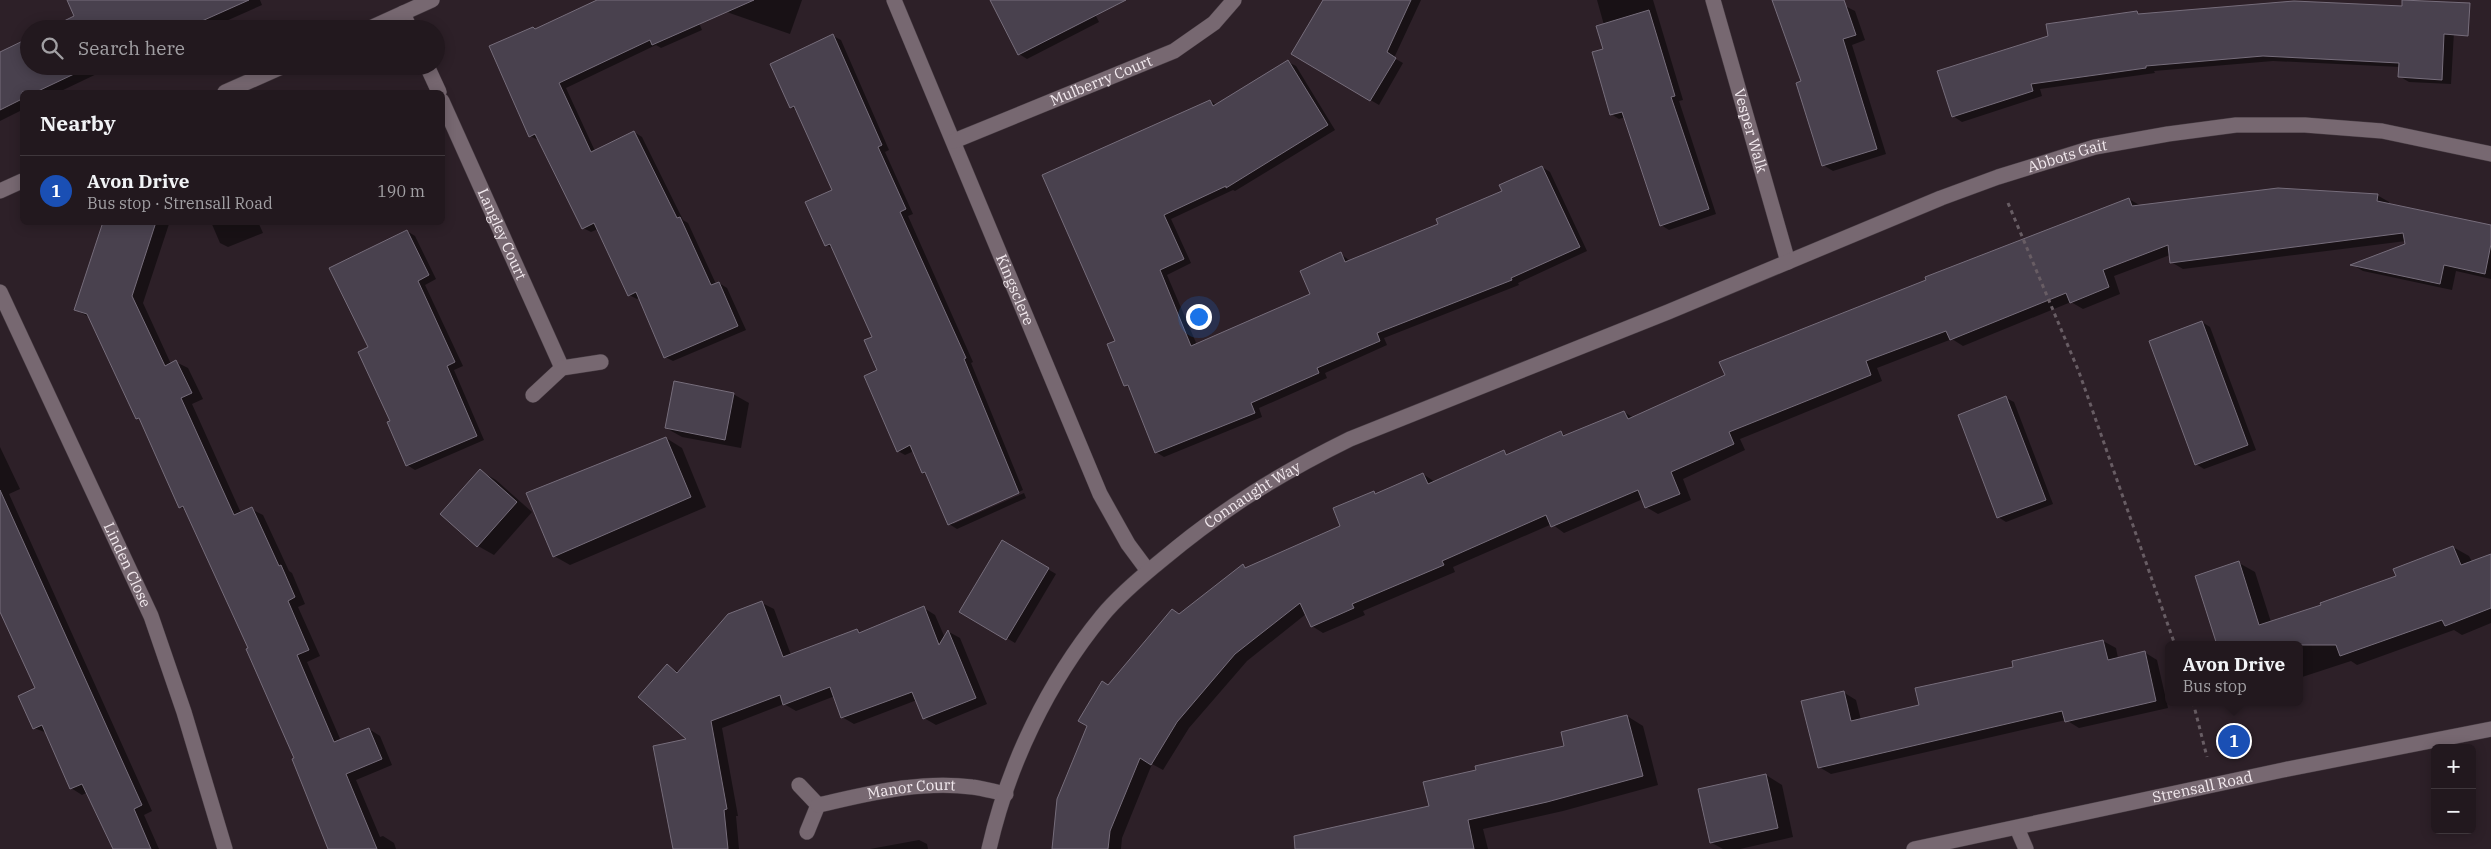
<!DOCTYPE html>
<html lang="en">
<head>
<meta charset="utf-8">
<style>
	:root { --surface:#22181e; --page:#2a2127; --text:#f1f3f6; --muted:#a2a0a4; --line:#3f373c; --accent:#ea580c }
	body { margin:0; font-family:"IBM Plex Serif",serif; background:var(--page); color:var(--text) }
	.controls { position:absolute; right:15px; bottom:15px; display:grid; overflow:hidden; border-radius:8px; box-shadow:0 2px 12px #0003 }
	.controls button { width:45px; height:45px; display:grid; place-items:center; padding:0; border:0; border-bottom:1px solid var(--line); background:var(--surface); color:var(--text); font:25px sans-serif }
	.you { position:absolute; left:1198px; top:316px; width:18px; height:18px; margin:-12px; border:4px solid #fff; border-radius:50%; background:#1a73e8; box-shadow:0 0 0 8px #1a73e833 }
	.badge { display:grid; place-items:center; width:32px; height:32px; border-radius:50%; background:var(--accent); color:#fff; font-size:16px; font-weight:700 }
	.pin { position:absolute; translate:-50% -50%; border:2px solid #fff; box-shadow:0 1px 5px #0006 }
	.popup { position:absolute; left:2165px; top:641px; width:138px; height:65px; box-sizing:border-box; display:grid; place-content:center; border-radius:8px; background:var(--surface); filter:drop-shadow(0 1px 4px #0005); font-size:16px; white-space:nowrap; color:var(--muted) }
	.popup b { font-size:19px; color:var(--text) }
	.popup::after { content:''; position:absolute; left:50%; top:100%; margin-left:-10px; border:10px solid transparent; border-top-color:var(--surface) }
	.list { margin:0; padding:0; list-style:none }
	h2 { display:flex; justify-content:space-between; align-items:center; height:65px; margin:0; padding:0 20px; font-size:21px }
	h2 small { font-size:16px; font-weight:400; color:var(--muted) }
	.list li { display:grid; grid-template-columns:32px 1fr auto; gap:15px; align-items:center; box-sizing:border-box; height:70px; padding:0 20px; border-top:1px solid var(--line) }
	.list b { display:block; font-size:19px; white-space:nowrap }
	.list p { margin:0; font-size:16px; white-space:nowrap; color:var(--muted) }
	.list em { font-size:16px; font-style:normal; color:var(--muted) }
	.icon { flex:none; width:28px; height:28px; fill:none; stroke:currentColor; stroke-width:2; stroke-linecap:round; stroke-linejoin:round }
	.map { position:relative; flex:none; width:2491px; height:849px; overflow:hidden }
	.search { position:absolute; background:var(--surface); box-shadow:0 2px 12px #0003; left:20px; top:20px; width:425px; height:55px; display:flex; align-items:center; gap:12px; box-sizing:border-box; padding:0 18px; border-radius:28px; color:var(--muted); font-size:19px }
	.panel { position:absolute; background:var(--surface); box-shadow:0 2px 12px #0003; left:20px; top:90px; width:425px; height:135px; border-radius:8px }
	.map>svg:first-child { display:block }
	.shadow { fill:#0007 }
	.building { fill:#49414e; stroke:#766d7b }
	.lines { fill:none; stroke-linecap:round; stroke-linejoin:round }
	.minor-casing { stroke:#463b42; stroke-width:16 }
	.path { stroke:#685d64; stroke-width:3; stroke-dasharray:4 4; stroke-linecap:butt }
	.minor { stroke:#776871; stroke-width:15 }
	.labels { text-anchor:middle; stroke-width:4; stroke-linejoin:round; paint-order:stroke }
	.street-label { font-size:15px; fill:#f3eaef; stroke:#110c0f }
</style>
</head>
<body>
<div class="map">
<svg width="2491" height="849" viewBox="0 0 2491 849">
	<rect width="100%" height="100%" fill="#2d2028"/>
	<g class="shadow">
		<path d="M 69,0 L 260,0 L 262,5 L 208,29 L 51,29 L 76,17 Z"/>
		<path d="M 599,0 L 689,0 L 702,30 L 661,48 L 656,45 L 566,88 L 595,151 L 634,132 L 642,137 L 683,220 L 688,223 L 716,284 L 719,283 L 727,288 L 746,330 L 673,361 L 665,357 L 640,298 L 637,299 L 629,295 L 598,229 L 591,232 L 583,228 L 538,140 L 530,136 L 533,28 L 537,30 Z"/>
		<path d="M 715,0 L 802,0 L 790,34 L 721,10 Z"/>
		<path d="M 1009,0 L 1088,0 L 1099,22 L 1027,59 L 1019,54 Z"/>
		<path d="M 1325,0 L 1421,0 L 1394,58 L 1403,63 L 1379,105 L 1292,54 Z"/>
		<path d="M 1597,0 L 1653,0 L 1683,100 L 1679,101 L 1716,214 L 1669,230 L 1661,225 L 1626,117 L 1619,119 L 1611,114 L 1604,25 Z"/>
		<path d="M 1774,0 L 1833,0 L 1855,11 L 1865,40 L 1852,45 L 1886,154 L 1833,171 L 1823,165 L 1802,82 Z"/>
		<path d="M 2137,13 L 2141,15 L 2455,14 L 2451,84 L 2409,82 L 2399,76 L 2400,67 L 2273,61 L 2154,71 L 2155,73 L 2040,89 L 2042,96 L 1962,122 L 1953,116 Z"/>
		<path d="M 833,36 L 841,40 L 889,150 L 885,152 L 913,214 L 908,216 L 973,362 L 971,363 L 1023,490 L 953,522 L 953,524 L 1024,493 L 1026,498 L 957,529 L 949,524 L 928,475 L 923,473 L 914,451 L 905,455 L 898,451 L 879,371 L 874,338 L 834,249 L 826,245 L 834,191 L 797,110 L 791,107 Z"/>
		<path d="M 0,54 L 29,66 L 123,66 L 109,73 L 105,70 L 59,92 L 22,92 L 22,110 L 0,121 Z"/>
		<path d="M 1288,62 L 1296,66 L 1335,130 L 1235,191 L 1233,190 L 1171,219 L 1191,263 L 1167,275 L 1197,345 L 1311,294 L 1341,254 L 1350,261 L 1440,224 L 1504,192 L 1542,167 L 1550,172 L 1587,251 L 1518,283 L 1519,285 L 1384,338 L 1387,345 L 1325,373 L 1327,378 L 1259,408 L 1262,417 L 1164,457 L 1156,452 L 1131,389 L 1125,385 L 1117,341 L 1043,176 L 1210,101 L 1217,105 Z"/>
		<path d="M 2377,195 L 2389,202 L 2389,204 L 2491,227 L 2491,279 L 2456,271 L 2452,290 L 2363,271 L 2353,265 L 2407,245 L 2406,241 L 2183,269 L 2171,262 L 2170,255 L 2114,276 L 2120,294 L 2083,309 L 2071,302 L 1963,346 L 1952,339 L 1877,368 L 1882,381 L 1740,439 L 1745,450 L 1683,479 L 1691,500 L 1658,514 L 1646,507 L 1643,499 L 1564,533 L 1552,524 L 1453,567 L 1455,572 L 1363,611 L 1365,615 L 1323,633 L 1312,626 L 1306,614 L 1247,661 L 1189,728 L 1163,770 L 1152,764 L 1122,838 L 1121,849 L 1053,849 L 1108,686 L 1180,615 L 1243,566 L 1247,569 L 1342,526 L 1373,492 L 1377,494 L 1423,474 L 1435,482 L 1503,452 L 1509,455 L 1560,432 L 1567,436 L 1624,412 L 1634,418 L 2129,199 L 2141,206 Z"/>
		<path d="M 105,222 L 169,224 L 143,303 L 171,364 L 176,362 L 188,368 L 203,399 L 192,404 L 241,513 L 251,509 L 263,515 L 289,571 L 292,573 L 305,604 L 298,607 L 320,656 L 307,662 L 341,741 L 369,729 L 380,736 L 392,765 L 356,780 L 380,837 L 383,836 L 394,843 L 396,849 L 329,849 L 296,759 L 250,649 L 186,510 L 180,507 L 141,421 L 137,418 L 89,317 L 76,310 Z"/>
		<path d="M 211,222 L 261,222 L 259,224 L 263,233 L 228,247 L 220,243 Z"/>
		<path d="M 407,231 L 415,236 L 436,279 L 425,285 L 463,366 L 454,370 L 484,440 L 415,470 L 407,465 L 370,348 Z"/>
		<path d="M 2202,322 L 2210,327 L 2256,450 L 2204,469 L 2196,464 Z"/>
		<path d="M 733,394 L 749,403 L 741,448 L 682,437 L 666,428 Z"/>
		<path d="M 2006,398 L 2014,402 L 2053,504 L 2006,522 L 1998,517 Z"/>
		<path d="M 666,438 L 682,448 L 706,507 L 570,565 L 554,556 Z"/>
		<path d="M 0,447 L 20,489 L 9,494 L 152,811 L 144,815 L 159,849 L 114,849 L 88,792 L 82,795 L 71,788 L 47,733 L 34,728 L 37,689 L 0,609 Z"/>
		<path d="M 480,471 L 496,480 L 532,512 L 494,555 L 478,546 L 442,514 Z"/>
		<path d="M 1002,542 L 1056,574 L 1015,643 L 961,611 Z"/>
		<path d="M 2453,547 L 2469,556 L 2472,562 L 2491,555 L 2491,623 L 2462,635 L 2454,630 L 2357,665 L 2351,661 L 2299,678 L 2299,645 L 2219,645 L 2239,563 L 2255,572 L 2271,622 L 2323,606 L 2397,577 Z"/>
		<path d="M 762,603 L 774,609 L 791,655 L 857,630 L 862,633 L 924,608 L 935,615 L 945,638 L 949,632 L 960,638 L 987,704 L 936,725 L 924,718 L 917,700 L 854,724 L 842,717 L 835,696 L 796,711 L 784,704 L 722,728 L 738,816 L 736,816 L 739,849 L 675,849 L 689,740 L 667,666 L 679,672 Z"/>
		<path d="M 2103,641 L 2116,648 L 2118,658 L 2144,652 L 2157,660 L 2168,708 L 2079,728 L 2066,720 L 1831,774 L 1819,767 L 1843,692 L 1856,700 L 1861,720 L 1920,705 L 2015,668 Z"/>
		<path d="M 1627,716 L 1643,726 L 1658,785 L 1563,811 L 1483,829 L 1488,849 L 1319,849 L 1430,807 L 1478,771 L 1566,747 Z"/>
		<path d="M 1766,775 L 1782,785 L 1793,837 L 1740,849 L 1723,849 L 1712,843 Z"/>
		<path d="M 919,840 L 927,844 L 928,849 L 870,849 Z"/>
	</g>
	<g class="building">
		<path d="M 67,0 L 249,0 L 184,29 L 48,29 L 74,16 Z"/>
		<path d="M 597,0 L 754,0 L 652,45 L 650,40 L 559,83 L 591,152 L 634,131 L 677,218 L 680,217 L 711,285 L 719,282 L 738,326 L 664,358 L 636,292 L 628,296 L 594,223 L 582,229 L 535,134 L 529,137 L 489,46 L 533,27 L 535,29 Z"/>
		<path d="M 990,0 L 1126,0 L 1018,55 Z"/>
		<path d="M 1323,0 L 1411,0 L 1387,52 L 1396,58 L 1370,101 L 1291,54 Z"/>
		<path d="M 1772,0 L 1844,0 L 1856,35 L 1843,39 L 1877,149 L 1822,166 L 1796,83 L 1801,81 Z"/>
		<path d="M 2402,0 L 2470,3 L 2468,36 L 2444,34 L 2442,80 L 2398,77 L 2399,63 L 2263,56 L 2146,66 L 2146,68 L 2031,84 L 2033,91 L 1952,117 L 1937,71 L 2048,36 L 2046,24 L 2137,11 L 2138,14 L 2294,1 L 2402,6 Z"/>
		<path d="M 1649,10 L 1675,96 L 1671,97 L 1709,209 L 1660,226 L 1622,112 L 1610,115 L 1592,52 L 1603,49 L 1596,26 Z"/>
		<path d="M 833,34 L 882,145 L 878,147 L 906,209 L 900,212 L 966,358 L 964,359 L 1019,493 L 948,525 L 925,472 L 922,473 L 910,445 L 897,452 L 864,376 L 877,370 L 864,340 L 872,337 L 830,244 L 825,246 L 805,202 L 832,190 L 794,106 L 790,108 L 770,64 Z"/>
		<path d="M 29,38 L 29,66 L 91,66 L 36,92 L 22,92 L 22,99 L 0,110 L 0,52 Z"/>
		<path d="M 1288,60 L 1328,125 L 1226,188 L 1226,186 L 1164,215 L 1184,259 L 1160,270 L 1191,346 L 1310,294 L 1300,271 L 1341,252 L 1345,262 L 1438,224 L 1436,219 L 1502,191 L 1499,185 L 1542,166 L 1580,247 L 1511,278 L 1512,280 L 1377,333 L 1380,341 L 1317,368 L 1319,373 L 1251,403 L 1255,413 L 1155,453 L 1128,385 L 1124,386 L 1107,344 L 1115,341 L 1042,175 L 1210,100 L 1213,106 Z"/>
		<path d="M 2278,188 L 2378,194 L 2377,201 L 2491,225 L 2491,244 L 2485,274 L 2444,265 L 2440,284 L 2350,265 L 2405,244 L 2403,233 L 2170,263 L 2168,245 L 2103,270 L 2109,287 L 2070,303 L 2066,293 L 1950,340 L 1946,331 L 1866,361 L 1871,375 L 1729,432 L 1734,444 L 1671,472 L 1680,494 L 1645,508 L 1638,490 L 1551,527 L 1546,515 L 1442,561 L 1444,565 L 1352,604 L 1354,608 L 1311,627 L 1300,603 L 1235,654 L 1177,722 L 1151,765 L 1140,758 L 1110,831 L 1108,849 L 1052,849 L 1057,799 L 1087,726 L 1078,721 L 1102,681 L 1108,685 L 1172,609 L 1179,614 L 1243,564 L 1245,568 L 1340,526 L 1333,508 L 1374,491 L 1375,494 L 1423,473 L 1428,484 L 1504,450 L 1506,455 L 1561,431 L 1563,436 L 1624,411 L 1628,419 L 1725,375 L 1719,362 L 1926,280 L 1925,277 L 2129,198 L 2132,206 Z"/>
		<path d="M 103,222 L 156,222 L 132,296 L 165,366 L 176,360 L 192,393 L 181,398 L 234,515 L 252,507 L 279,566 L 281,565 L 295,597 L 288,601 L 309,650 L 297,655 L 334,742 L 369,728 L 382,759 L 346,774 L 377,849 L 328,849 L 292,759 L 294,758 L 246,649 L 248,648 L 183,506 L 179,508 L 139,418 L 136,419 L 87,314 L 74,310 Z"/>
		<path d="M 407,230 L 429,275 L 418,281 L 455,362 L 447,366 L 477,436 L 406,466 L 387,422 L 390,421 L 358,352 L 368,347 L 329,268 Z"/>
		<path d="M 2202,321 L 2248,445 L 2195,465 L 2149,341 Z"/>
		<path d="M 674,381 L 734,393 L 725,440 L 665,428 Z"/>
		<path d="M 2006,396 L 2046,500 L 1997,518 L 1958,415 Z"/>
		<path d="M 666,437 L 691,497 L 553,557 L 526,493 Z"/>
		<path d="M 480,469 L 517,502 L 477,547 L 440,514 Z"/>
		<path d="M 0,490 L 142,805 L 134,809 L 151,849 L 113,849 L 82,784 L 70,789 L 42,725 L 33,729 L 18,696 L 35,688 L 0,612 Z"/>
		<path d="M 1002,540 L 1049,568 L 1006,640 L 959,612 Z"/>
		<path d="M 2453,546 L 2461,565 L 2491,554 L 2491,608 L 2445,626 L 2442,620 L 2340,656 L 2336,645 L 2217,645 L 2195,576 L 2239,561 L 2259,625 L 2321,605 L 2320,603 L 2396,576 L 2393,569 Z"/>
		<path d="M 762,601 L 783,657 L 857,629 L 859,633 L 924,606 L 939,645 L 948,630 L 976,698 L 923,719 L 912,692 L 841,718 L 830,687 L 783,705 L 780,695 L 711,721 L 727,809 L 724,810 L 728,849 L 673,849 L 653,746 L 686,739 L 638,697 L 667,664 L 677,673 L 728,614 Z"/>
		<path d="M 2103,640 L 2108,660 L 2145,651 L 2156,701 L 2065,722 L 2062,711 L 1818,768 L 1801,701 L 1844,691 L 1851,721 L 1919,705 L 1915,688 L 2013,667 L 2012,661 Z"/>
		<path d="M 1627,715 L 1643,776 L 1547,802 L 1468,820 L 1474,849 L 1295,849 L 1294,836 L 1429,806 L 1423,782 L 1476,770 L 1475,766 L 1564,746 L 1561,732 Z"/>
		<path d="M 1766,774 L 1778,828 L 1710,843 L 1698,789 Z"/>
	</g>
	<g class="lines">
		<defs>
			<g id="minor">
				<path id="s1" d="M 894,0 L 1100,494 L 1128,544 L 1148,571"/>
				<path id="s2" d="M 1713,0 L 1788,262"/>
				<path d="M 403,13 L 410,29"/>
				<path d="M 368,29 L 432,0"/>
				<path d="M 427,66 L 439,92"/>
				<path d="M 225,92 L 284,66"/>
				<path id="s3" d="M 442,101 L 562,368"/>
				<path id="s4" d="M 954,141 L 1174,51 L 1214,23 L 1234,0"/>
				<path d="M 0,191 L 22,181"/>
				<path id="s5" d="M 0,292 L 151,616 L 184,712 L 225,849"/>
				<path d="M 533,395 L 562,368 L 601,362"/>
				<path d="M 799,785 L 818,805 L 807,832"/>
				<path id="s6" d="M 818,805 C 868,794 920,780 972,787 C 983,788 995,792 1006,794"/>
				<path d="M 2017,828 L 2026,849"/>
				<path id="s7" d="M 989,849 C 1008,765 1048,682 1102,616 C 1119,595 1142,576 1163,559 C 1224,508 1279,474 1350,439 L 1668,312 L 1941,198 L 1998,177 L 2095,147 L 2168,134 L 2236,125 L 2305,125 L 2382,131 L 2491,154"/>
				<path id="s8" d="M 1914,849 L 2283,770 L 2491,729"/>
			</g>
		</defs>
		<use href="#minor" class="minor-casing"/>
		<g class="path">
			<path d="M 2008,203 L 2079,372 L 2175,645"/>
			<path d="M 2193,702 L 2207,757"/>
		</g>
		<use href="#minor" class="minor"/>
	</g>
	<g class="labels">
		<g class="street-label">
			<text dy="5" stroke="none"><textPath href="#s4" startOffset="159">Mulberry Court</textPath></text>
			<text dy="5" stroke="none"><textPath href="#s2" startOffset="136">Vesper Walk</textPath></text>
			<text dy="5" stroke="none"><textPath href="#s7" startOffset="1339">Abbots Gait</textPath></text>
			<text dy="5" stroke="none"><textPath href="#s3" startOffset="146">Langley Court</textPath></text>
			<text dy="5" stroke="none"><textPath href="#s1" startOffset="314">Kingsclere</textPath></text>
			<text dy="5" stroke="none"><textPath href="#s7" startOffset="455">Connaught Way</textPath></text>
			<text dy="5" stroke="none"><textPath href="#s5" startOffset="301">Linden Close</textPath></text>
			<text dy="5" stroke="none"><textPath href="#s8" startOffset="295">Strensall Road</textPath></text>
			<text dy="5" stroke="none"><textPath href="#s6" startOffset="95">Manor Court</textPath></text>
		</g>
	</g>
</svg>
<div class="controls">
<button>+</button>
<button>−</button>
</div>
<div class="you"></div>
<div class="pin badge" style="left:2234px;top:741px;background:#1a4fb4">1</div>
<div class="popup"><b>Avon Drive</b>Bus stop</div>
<div class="search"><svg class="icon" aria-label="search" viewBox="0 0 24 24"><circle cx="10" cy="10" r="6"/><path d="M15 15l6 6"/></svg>Search here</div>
<section class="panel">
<h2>Nearby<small></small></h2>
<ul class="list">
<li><span class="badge" style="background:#1a4fb4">1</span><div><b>Avon Drive</b><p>Bus stop · Strensall Road</p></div><em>190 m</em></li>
</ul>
</section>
</div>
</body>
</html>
